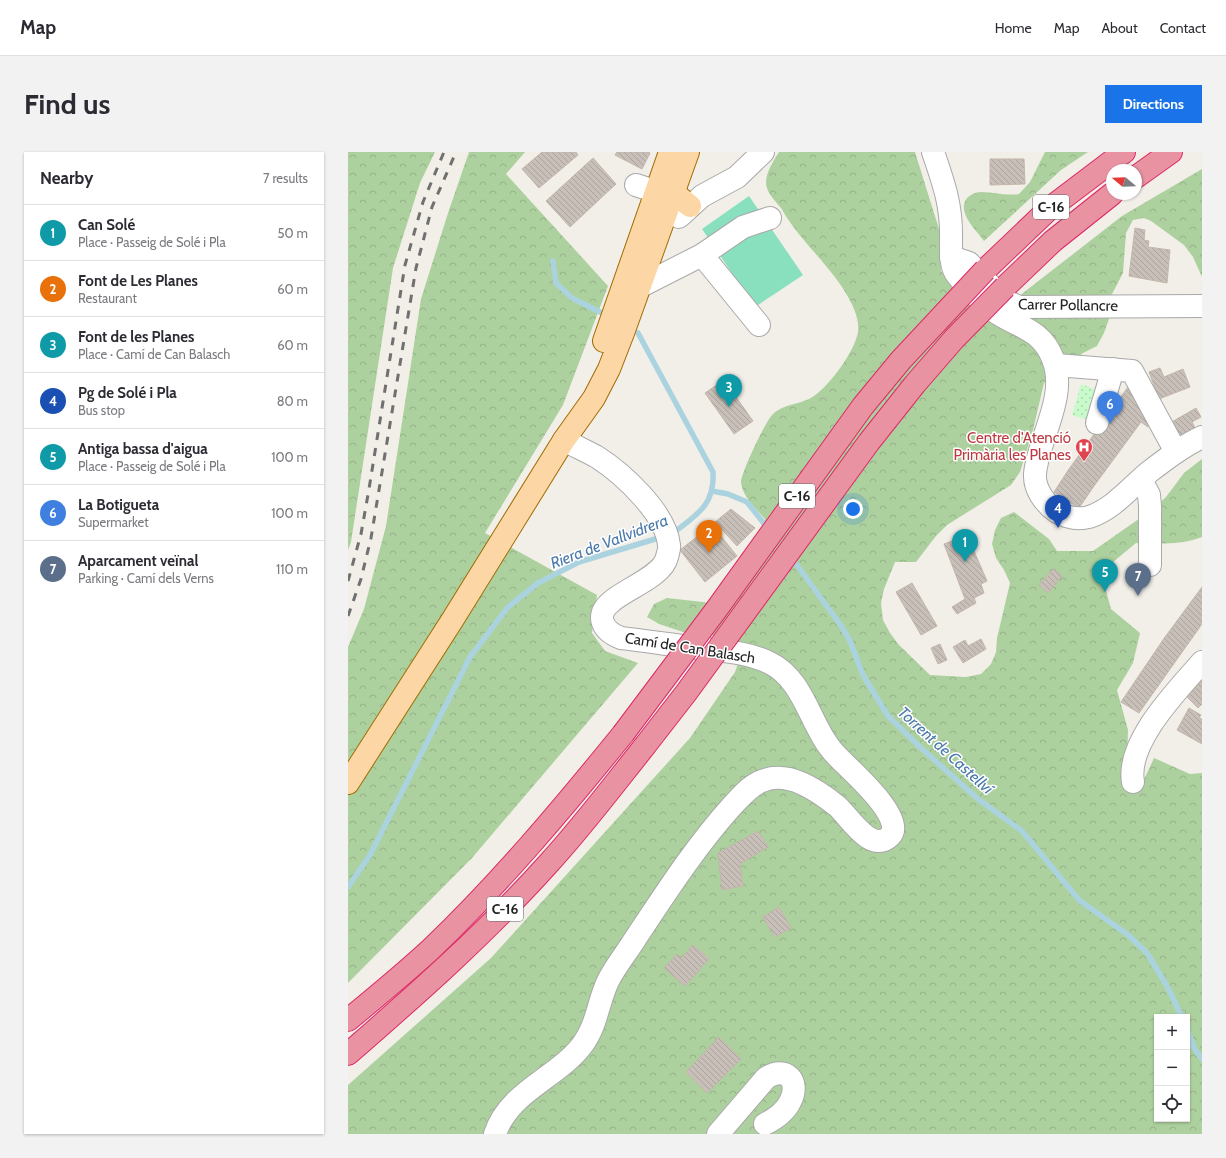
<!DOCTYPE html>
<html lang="en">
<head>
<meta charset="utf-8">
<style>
	:root { --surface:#fff; --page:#f2f2f3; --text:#2b2b33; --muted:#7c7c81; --line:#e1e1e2; --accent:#1a73e8 }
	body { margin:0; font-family:Cabin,sans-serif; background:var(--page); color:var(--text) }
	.controls { position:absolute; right:12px; bottom:12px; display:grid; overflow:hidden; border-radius:0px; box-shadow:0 1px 3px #0004 }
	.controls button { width:36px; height:36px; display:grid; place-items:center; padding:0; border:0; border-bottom:1px solid var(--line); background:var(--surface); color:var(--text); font:20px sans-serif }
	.compass { position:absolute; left:758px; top:12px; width:36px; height:36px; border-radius:50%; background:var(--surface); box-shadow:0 1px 3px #0004; rotate:289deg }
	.you { position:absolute; left:505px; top:357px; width:14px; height:14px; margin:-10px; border:3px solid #fff; border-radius:50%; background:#1a73e8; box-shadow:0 0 0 6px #1a73e833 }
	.badge { display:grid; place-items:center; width:26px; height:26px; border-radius:50%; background:var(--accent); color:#fff; font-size:13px; font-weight:700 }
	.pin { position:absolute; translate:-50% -33px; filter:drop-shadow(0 1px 2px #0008) }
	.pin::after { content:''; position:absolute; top:21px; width:14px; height:12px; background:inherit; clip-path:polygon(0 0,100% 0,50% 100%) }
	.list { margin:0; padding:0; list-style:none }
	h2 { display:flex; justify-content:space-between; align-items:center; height:52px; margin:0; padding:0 16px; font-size:17px }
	h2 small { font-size:13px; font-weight:400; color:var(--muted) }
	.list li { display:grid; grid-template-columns:26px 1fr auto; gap:12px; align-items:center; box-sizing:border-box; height:56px; padding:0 16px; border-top:1px solid var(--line) }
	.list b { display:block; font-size:15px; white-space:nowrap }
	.list p { margin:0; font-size:13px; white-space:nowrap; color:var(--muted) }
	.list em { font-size:13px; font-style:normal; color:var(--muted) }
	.icon { flex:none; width:22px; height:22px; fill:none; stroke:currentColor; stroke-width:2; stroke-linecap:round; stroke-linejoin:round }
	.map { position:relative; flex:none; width:854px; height:982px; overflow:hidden; border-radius:0px }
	header { display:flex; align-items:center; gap:24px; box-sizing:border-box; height:56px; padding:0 20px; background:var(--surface); border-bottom:1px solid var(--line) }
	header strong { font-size:19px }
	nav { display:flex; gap:22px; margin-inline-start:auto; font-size:14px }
	.intro { display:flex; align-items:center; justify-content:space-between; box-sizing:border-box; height:96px; padding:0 24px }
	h1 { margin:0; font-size:28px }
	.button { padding:10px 18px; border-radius:0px; background:var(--accent); color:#fff; font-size:14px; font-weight:700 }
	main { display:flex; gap:24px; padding:0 24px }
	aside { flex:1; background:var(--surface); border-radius:0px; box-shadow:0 1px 3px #0004 }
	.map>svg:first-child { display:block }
	.forest { fill:url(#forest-crowns); fill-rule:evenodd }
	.park { fill:url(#park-dots) }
	.pitch { fill:#88e0be }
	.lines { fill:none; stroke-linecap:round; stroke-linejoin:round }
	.stream { stroke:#aad3df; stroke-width:5.5 }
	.building { fill:url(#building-back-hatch); stroke:#c4b6ab }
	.minor-casing { stroke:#a9a9a9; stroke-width:24 }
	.major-casing { stroke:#a06b00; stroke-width:24 }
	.highway-casing { stroke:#dc2a67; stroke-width:24 }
	.minor { stroke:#fff; stroke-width:22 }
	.major { stroke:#fcd6a4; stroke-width:22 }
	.highway { stroke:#e892a2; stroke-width:22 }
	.rail { stroke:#707070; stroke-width:3; stroke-dasharray:8 8; stroke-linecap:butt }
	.highway-bridge-casing { stroke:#dc2a67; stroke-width:24; stroke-linecap:butt }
	.highway-bridge { stroke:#e892a2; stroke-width:22 }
	.labels { text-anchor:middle; stroke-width:3; stroke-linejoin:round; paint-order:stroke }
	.shield { fill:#fff; stroke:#646464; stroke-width:1 }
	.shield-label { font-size:14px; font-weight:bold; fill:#222 }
	.street-label { font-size:15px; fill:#222; stroke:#fff }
	.health-label { font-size:15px; fill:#be3a42; stroke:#fff; text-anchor:end }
	.water-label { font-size:16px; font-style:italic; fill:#4a7aab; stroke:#fff }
</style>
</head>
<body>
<header>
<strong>Map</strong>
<nav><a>Home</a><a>Map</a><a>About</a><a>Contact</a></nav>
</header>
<div class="intro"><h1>Find us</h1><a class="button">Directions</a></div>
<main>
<aside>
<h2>Nearby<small>7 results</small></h2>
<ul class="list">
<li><span class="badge" style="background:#0f9aa8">1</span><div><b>Can Solé</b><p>Place · Passeig de Solé i Pla</p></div><em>50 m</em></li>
<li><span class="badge" style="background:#e8710a">2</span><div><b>Font de Les Planes</b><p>Restaurant</p></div><em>60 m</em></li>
<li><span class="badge" style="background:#0f9aa8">3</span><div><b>Font de les Planes</b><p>Place · Camí de Can Balasch</p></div><em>60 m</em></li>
<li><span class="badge" style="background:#1a4fb4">4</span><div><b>Pg de Solé i Pla</b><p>Bus stop</p></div><em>80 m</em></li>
<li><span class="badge" style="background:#0f9aa8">5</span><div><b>Antiga bassa d'aigua</b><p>Place · Passeig de Solé i Pla</p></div><em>100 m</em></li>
<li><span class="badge" style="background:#3f7fe0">6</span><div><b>La Botigueta</b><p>Supermarket</p></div><em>100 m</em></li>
<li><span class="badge" style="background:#5c6f8a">7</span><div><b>Aparcament veïnal</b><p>Parking · Camí dels Verns</p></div><em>110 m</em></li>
</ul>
</aside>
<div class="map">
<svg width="854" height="982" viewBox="0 0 854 982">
	<defs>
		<pattern id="forest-crowns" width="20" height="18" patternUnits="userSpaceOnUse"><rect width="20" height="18" fill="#add19e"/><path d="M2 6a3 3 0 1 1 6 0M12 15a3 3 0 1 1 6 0" fill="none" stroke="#95b388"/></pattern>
		<pattern id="park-dots" width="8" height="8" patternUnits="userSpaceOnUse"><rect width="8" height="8" fill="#c8facc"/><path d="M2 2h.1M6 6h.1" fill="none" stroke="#acd6af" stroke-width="1.8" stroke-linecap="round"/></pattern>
		<pattern id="building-back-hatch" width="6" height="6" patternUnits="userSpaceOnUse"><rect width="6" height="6" fill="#c7bfb8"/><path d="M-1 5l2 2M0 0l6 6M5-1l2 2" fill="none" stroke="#aba49e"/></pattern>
	</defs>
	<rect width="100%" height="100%" fill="#f2efe9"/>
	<g class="forest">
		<path d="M 0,0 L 87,0 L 72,31 L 45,116 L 3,390 L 0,398 Z"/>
		<path d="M 121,0 L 177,0 L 158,22 L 260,134 L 215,253 L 137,381 L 249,443 L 244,481 L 257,499 L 290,511 L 124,706 L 0,831 L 0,495 L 16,457 L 38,374 L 73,147 L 100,61 Z"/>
		<path d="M 431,0 L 567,0 L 591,77 L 593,119 L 629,163 L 646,168 L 675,141 L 774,64 L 854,17 L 854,125 L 845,105 L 836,93 L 803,69 L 796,66 L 785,68 L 778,81 L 775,121 L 763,144 L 761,167 L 756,181 L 749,194 L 735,201 L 696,231 L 685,278 L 672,320 L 663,333 L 599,373 L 588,384 L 568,410 L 547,410 L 536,437 L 533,451 L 535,468 L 542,481 L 551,493 L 582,523 L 618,525 L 633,522 L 643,512 L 648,500 L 649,486 L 662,431 L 656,418 L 648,406 L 644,392 L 647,378 L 653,366 L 666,360 L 701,387 L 709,399 L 745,399 L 805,357 L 818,345 L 836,321 L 854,307 L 854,385 C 834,393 810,392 788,391 L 753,420 L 763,457 L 792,481 L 785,511 L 769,538 L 780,578 L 779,614 L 793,634 L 806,606 L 842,622 L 854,621 L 854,982 L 0,982 L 0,933 L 143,806 L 342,586 L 387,520 L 393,503 L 367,484 L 353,481 L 338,481 L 311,472 L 299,465 L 306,452 L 319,446 L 364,451 L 403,400 L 417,367 C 408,357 394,344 393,330 C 393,321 418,268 425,262 C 437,251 453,253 466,244 C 482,233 507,199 510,180 C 514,148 469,105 450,81 C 444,73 438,65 433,56 C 429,51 421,43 419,36 C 415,24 425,10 431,0 ZM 809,865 L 839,865 L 839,967 L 809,967 Z"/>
		<path d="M 697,0 L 740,0 L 713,18 L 636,89 C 628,78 608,60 619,46 C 623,42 628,40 633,40 C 646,40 657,44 671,42 L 682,30 Z"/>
	</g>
	<path class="park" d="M 733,232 L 752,239 L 743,269 L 724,263 Z"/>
	<path class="pitch" d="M 401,44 L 455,123 L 407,155 L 354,77 Z"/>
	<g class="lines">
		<g class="stream">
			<path d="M 205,109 L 208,131 L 224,146 L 254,161"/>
			<path d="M 290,181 L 365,320 C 367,354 348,363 324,382"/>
			<path d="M 364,339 L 380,342 L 399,350 L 421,378"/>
			<path d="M 443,405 L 494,475 L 502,489 L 515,523 L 540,564 L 573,596 L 630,647 L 674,679 L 731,748 L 780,783 L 799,801 L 819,834 L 834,865"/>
			<path d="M 0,735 L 22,703 L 122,505 L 160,455 L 190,431 L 231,410 L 314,385"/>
			<path d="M 839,877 L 846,896 L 854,907"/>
		</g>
	</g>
	<g class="building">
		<path d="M 194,0 L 228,0 L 230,3 L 191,36 L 174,17 Z"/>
		<path d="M 269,0 L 300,0 L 302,1 L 294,17 L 267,3 Z"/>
		<path d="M 245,6 L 268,32 L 222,75 L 198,49 Z"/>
		<path d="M 642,7 L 676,7 L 677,32 L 642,33 Z"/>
		<path d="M 787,76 L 797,78 L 796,88 L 801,89 L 800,95 L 822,98 L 819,131 L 781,124 Z"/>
		<path d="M 812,216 L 816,225 L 835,217 L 842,235 L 811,247 L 801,220 Z"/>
		<path d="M 376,228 L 405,269 L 386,282 L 357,241 Z"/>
		<path d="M 785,228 L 806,267 L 800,275 L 793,270 L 746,334 L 721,317 Z"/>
		<path d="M 848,256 L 853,265 L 844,270 L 850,282 L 833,291 L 822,271 Z"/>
		<path d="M 721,317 L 746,334 L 731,356 L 706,340 Z"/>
		<path d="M 383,357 L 407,376 L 389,394 L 367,370 Z"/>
		<path d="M 364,373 L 389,404 L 357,430 L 332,398 Z"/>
		<path d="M 619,383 L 639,429 L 633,432 L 636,441 L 626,446 L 628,451 L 609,462 L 604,455 L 617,447 L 596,392 Z"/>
		<path d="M 705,417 L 714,424 L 700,441 L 691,433 Z"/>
		<path d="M 564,431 L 589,474 L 573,483 L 548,440 Z"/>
		<path d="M 854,435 L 854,472 L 791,561 L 773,550 L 817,485 Z"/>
		<path d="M 633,487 L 638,497 L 615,511 L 605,495 L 617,488 L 620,494 Z"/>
		<path d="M 592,492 L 599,508 L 590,512 L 583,496 Z"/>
		<path d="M 854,526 L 854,552 L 850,556 L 837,543 Z"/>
		<path d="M 841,556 L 853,563 L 851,566 L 854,567 L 854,592 L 829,578 Z"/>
		<path d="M 410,679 L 420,695 L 392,712 L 395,734 L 374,738 L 370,701 Z"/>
		<path d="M 431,755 L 443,776 L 427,785 L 415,765 Z"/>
		<path d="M 345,793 L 361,807 L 337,834 L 316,816 L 329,802 L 333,806 Z"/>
		<path d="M 371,885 L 393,907 L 359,941 L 338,920 Z"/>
	</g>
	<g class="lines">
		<defs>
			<g id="minor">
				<path d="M 585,0 C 596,32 604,54 603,88 C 603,99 602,114 609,123 C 619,136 633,149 646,159 C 670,176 693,176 705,207 C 720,245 690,286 687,322 C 686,337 697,352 709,360 C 718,365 730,368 741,365 C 764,358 783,335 801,320 C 818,307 835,294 854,285"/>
				<path d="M 288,33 L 309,40"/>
				<path d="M 331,65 L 354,44 L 389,25 L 415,0"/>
				<path d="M 354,103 L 411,173"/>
				<path d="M 603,105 L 621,111 L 656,148 L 671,155 L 854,154"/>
				<path d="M 293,134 L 354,103 L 395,75 L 422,66"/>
				<path d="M 708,213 L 784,219 L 828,300"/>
				<path d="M 749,271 L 765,217"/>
				<path d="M 793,328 L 801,343 L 802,354 L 802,413"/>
				<path d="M 785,630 C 778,590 829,539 854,510"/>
				<path d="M 147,982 C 161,939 210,926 235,892 C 249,873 250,850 260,829 C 268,813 280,799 289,784 C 319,739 348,694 384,654 C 393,645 401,634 414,629 C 440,618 469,638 489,654 C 500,663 523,703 542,684 C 559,666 501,617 489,604 C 462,577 458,529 422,511 C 400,500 374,499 350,496 C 324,493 299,489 273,486 C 255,479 246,464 263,450 C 277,437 315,424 319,405 C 320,401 322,396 321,393 C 318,361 274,321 249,305 C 238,299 227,294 216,288"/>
				<path d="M 370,982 L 418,926 C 438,913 453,929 442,950 C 437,960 427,967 417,972"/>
			</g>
			<g id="major">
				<path d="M 322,29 L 326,41 L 342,54"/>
				<path d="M 256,189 L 322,0"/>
				<path d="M 0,631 L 105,467 L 216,288 L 246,246 L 261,217 L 275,181 L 340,0"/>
			</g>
			<g id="highway">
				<path d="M 788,25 L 823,0"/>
				<path d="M 637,118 L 702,56 L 776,0"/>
				<path d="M 657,135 L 705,89 L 764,42"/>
				<path d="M 0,868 C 28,845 56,822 83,797 C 153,730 215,656 275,582"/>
				<path d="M 0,902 C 69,842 138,781 200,712 C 234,675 264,635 296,595"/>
			</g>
		</defs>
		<use href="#minor" class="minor-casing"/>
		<use href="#major" class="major-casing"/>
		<use href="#highway" class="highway-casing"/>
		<use href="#minor" class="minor"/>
		<use href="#major" class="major"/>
		<use href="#highway" class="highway"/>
		<g class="rail">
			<path d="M 0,429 L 13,382 L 21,337 L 57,113 L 75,50 L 96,0"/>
			<path d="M 0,464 L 13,427 L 23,386 L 68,116 L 84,55 L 108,0"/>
		</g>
		<defs>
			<g id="highway-bridge">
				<path d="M 275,582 L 368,458 L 515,254 L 553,208 L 637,118"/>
				<path d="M 296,595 L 338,541 L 521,290 L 567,232 L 606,187 L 657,135"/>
			</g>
		</defs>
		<use href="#highway-bridge" class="highway-bridge-casing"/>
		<use href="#highway-bridge" class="highway-bridge"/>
	</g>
	<defs>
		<symbol id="hospital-pin" viewBox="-11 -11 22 30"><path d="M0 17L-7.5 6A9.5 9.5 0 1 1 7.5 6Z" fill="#e0444e" stroke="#fff"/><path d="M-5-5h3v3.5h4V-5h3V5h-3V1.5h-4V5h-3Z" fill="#fff"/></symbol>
	</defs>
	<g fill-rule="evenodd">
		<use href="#hospital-pin" x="726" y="285" width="20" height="27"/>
	</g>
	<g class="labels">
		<g class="shield">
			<rect x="685" y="43" width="36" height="24" rx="3"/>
			<rect x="431" y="332" width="36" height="24" rx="3"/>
			<rect x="139" y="745" width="36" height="24" rx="3"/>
		</g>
		<g class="shield-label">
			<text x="703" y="60">C-16</text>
			<text x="449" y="349">C-16</text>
			<text x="157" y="762">C-16</text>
		</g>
		<g class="street-label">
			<text transform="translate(720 153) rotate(1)" y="5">Carrer Pollancre</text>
			<text transform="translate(342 496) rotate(9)" y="5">Camí de Can Balasch</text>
		</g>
		<g class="health-label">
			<text x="723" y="291">Centre d'Atenció<tspan x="723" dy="17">Primària les Planes</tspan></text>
		</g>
		<g class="water-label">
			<text transform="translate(261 389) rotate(-21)" y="6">Riera de Vallvidrera</text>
			<text transform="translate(598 598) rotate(42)" y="6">Torrent de Castellví</text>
		</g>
	</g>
</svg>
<div class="controls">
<button>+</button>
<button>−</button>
<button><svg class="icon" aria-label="locate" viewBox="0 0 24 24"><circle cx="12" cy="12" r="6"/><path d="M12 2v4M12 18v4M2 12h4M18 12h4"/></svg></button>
</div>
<svg class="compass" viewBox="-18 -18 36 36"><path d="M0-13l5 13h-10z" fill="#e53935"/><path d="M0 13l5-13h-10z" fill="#7c7c81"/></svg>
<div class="you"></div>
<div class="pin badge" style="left:617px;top:410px;background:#0f9aa8">1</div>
<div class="pin badge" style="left:361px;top:401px;background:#e8710a">2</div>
<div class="pin badge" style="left:381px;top:255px;background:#0f9aa8">3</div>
<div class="pin badge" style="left:710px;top:376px;background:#1a4fb4">4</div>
<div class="pin badge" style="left:757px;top:440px;background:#0f9aa8">5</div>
<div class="pin badge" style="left:762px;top:272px;background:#3f7fe0">6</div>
<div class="pin badge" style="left:790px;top:444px;background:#5c6f8a">7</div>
</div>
</main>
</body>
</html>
